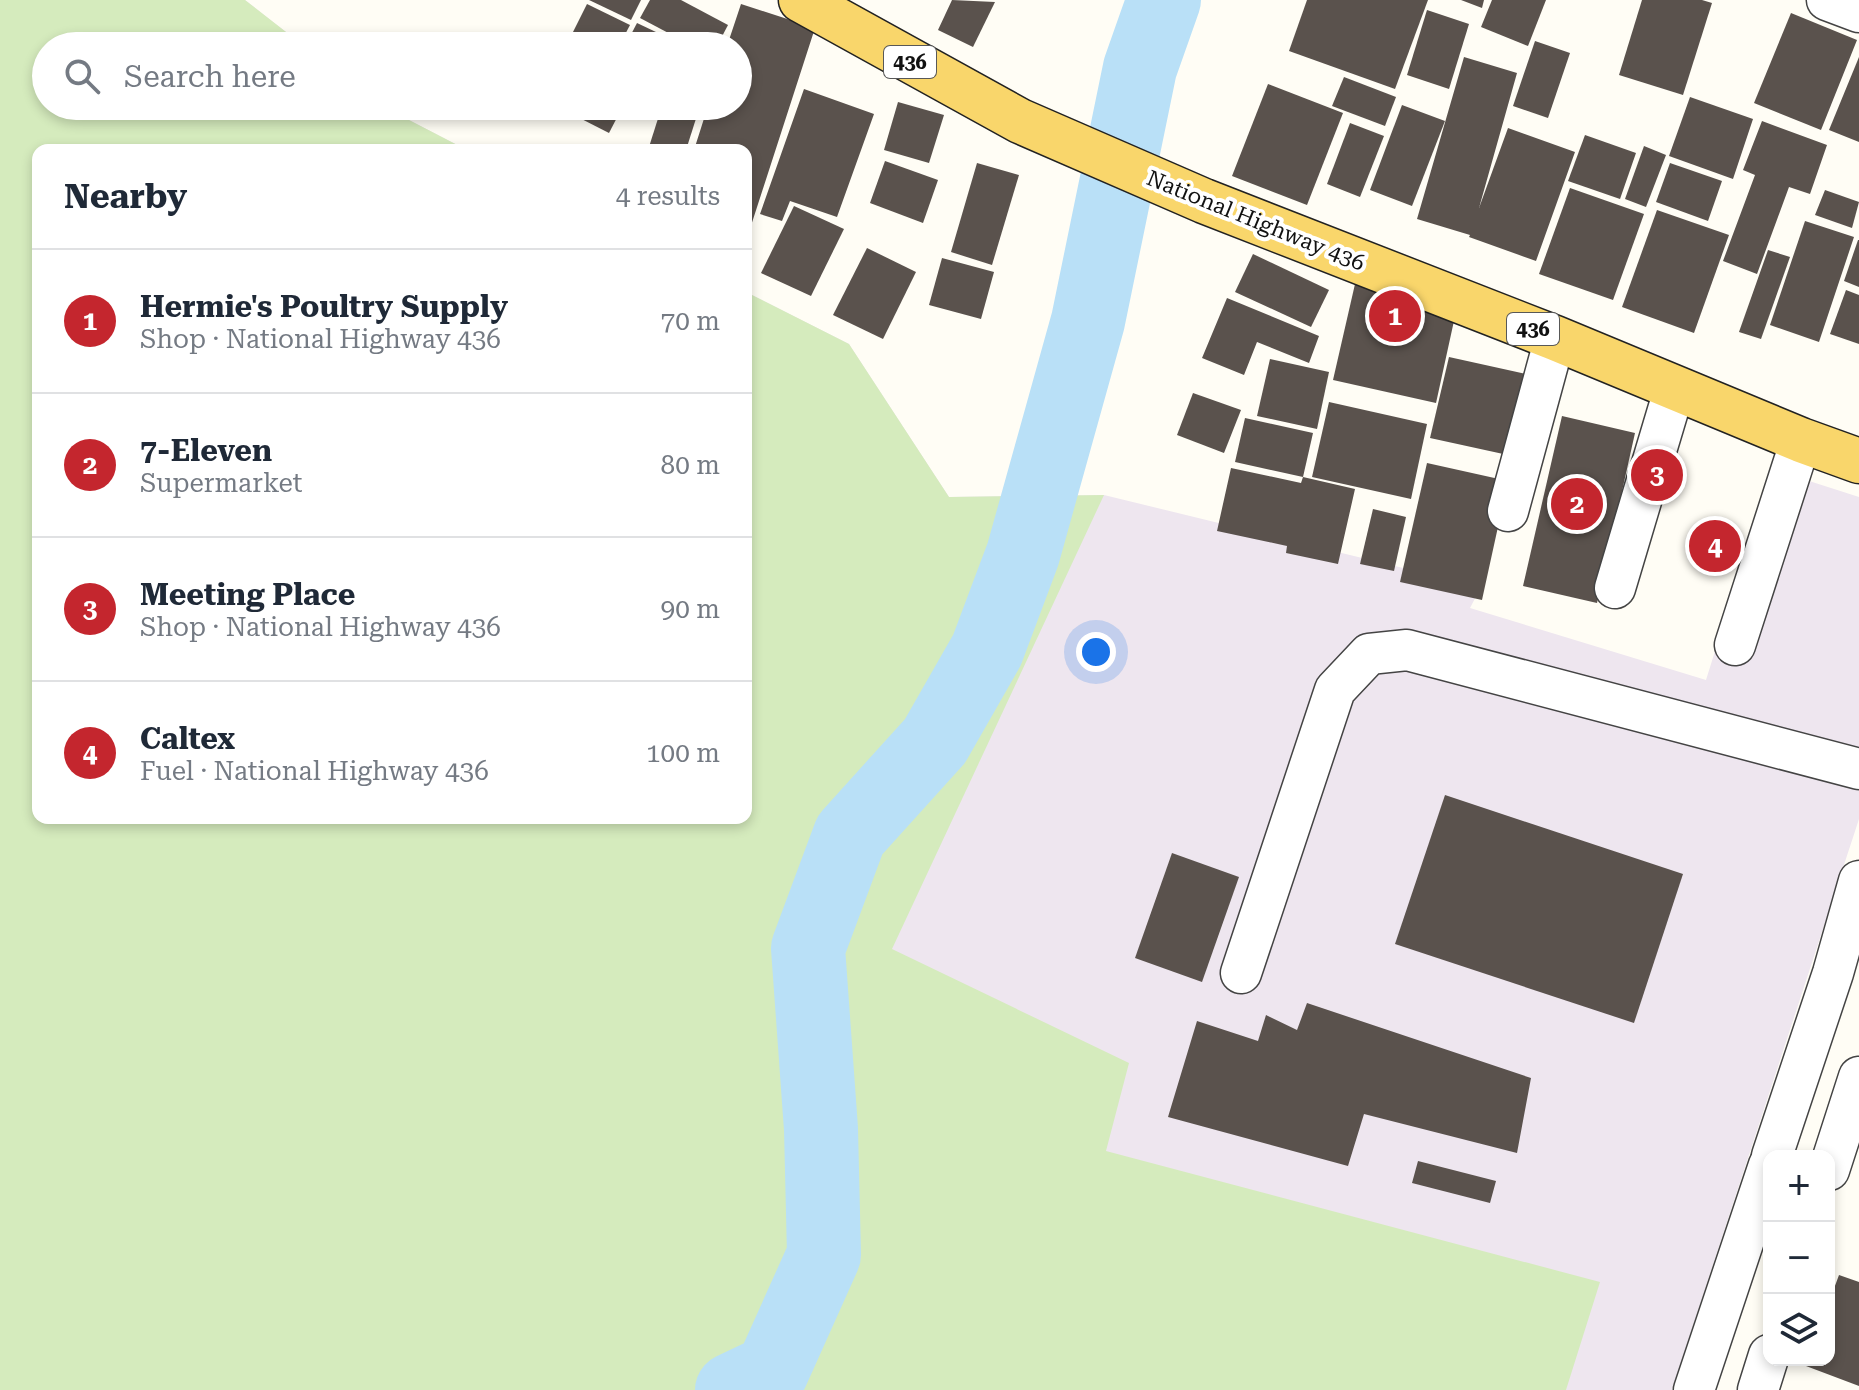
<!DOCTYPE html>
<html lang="en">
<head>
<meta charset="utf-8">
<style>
	:root { --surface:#fff; --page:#f6f6f7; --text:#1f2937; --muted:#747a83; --line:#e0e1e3; --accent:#c4262e }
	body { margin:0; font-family:"Roboto Serif",serif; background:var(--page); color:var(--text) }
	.controls { position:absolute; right:24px; bottom:24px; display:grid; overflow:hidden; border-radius:16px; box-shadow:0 4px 12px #0003 }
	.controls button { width:72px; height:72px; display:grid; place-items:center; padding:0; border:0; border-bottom:2px solid var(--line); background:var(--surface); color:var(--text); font:40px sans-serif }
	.you { position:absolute; left:1096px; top:652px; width:28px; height:28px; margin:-20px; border:6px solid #fff; border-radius:50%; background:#1a73e8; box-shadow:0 0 0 12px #1a73e833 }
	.badge { display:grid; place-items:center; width:52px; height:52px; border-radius:50%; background:var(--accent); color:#fff; font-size:26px; font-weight:700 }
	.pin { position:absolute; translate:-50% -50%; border:4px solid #fff; box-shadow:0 2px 8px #0006 }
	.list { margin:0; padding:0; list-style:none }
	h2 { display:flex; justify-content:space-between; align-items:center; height:104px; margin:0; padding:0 32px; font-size:34px }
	h2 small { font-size:26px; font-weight:400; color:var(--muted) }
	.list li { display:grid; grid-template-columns:52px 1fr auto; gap:24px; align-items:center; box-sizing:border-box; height:144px; padding:0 32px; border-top:2px solid var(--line) }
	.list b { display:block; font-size:30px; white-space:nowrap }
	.list p { margin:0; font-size:26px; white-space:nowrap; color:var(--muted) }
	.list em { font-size:26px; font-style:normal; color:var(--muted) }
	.icon { flex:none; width:44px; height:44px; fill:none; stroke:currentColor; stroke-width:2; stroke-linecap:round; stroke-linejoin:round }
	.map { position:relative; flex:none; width:1859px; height:1390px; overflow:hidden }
	.search { position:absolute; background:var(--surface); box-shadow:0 4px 12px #0003; left:32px; top:32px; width:720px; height:88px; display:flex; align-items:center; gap:20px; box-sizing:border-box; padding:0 28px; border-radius:44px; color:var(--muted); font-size:30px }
	.panel { position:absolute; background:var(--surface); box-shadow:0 4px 12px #0003; left:32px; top:144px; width:720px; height:680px; border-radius:16px }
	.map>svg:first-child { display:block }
	.industrial { fill:#eee6ef }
	.green { fill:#d5ebbd }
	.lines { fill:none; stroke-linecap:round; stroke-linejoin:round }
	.river { stroke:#b9e0f7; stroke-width:74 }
	.building { fill:#5a524d }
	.minor-casing { stroke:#444; stroke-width:43 }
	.major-casing { stroke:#222; stroke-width:47 }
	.minor { stroke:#fff; stroke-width:40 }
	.major { stroke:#f9d66b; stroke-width:44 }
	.labels { text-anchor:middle; stroke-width:8; stroke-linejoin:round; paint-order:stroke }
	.shield { fill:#fff; stroke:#585858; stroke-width:2 }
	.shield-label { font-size:20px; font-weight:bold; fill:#111 }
	.street-label { font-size:22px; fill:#111; stroke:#fff }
</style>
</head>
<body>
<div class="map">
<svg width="1859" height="1390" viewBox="0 0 1859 1390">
	<rect width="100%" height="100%" fill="#fffdf5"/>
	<path class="industrial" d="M 0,0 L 245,0 L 304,46 L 46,46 L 46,106 L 382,106 L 467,150 L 38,150 L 38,818 L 746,818 L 746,292 L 849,344 L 949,497 L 1104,495 L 1481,587 L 1470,608 L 1706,680 L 1772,469 L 1859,497 L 1859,819 L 1672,1390 L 0,1390 Z"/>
	<path class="green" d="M 0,0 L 245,0 L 304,46 L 46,46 L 46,106 L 382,106 L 467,150 L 38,150 L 38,818 L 746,818 L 746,292 L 849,344 L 949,497 L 1104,495 L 892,949 L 1129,1063 L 1106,1151 L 1600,1282 L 1566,1390 L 0,1390 Z"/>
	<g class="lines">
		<path class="river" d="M 732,1390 L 772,1371 L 824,1255 L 821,1129 L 808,948 L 850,835 L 935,741 L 987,650 L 1023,554 L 1088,321 L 1140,68 L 1164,0"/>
	</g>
	<g class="building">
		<path d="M 589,0 L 641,0 L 631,20 Z"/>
		<path d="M 650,0 L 681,0 L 728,25 L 717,46 L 693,46 L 640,18 Z"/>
		<path d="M 952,0 L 995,2 L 973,47 L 938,30 Z"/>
		<path d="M 1307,0 L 1428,0 L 1395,89 L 1289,51 Z"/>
		<path d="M 1461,0 L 1484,0 L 1482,8 Z"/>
		<path d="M 1492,0 L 1546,0 L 1528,46 L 1481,27 Z"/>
		<path d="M 1642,0 L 1702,0 L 1712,3 L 1683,95 L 1619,75 Z"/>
		<path d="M 587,4 L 630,25 L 619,46 L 566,46 Z"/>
		<path d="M 741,4 L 815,28 L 747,238 L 746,150 L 694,150 L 708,106 L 738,106 L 738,46 L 727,46 Z"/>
		<path d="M 1427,10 L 1469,24 L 1449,89 L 1407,75 Z"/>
		<path d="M 1791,13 L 1857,40 L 1821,130 L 1754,103 Z"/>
		<path d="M 637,23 L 677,42 L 675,46 L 625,46 Z"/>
		<path d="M 1535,41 L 1570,53 L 1548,118 L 1513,106 Z"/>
		<path d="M 1464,57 L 1517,73 L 1479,208 L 1508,128 L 1575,152 L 1536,261 L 1469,237 L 1470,235 L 1417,219 Z"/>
		<path d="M 1859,57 L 1859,142 L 1829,130 Z"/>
		<path d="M 1344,77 L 1396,97 L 1385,126 L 1332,106 Z"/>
		<path d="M 1268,84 L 1343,113 L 1307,205 L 1232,176 Z"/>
		<path d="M 804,89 L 874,114 L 837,217 L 790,201 L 782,221 L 760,214 Z"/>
		<path d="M 1690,97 L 1753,119 L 1733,179 L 1669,156 Z"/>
		<path d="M 898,102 L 944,115 L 929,163 L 884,150 Z"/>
		<path d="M 1402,105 L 1445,121 L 1412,206 L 1370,190 Z"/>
		<path d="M 556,106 L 623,106 L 609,133 Z"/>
		<path d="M 662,106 L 700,106 L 686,150 L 648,150 Z"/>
		<path d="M 1762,121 L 1827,145 L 1810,194 L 1789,187 L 1757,274 L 1723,261 L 1755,175 L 1743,170 Z"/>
		<path d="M 1350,123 L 1384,136 L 1360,197 L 1327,184 Z"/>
		<path d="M 1585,135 L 1636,153 L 1620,199 L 1568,181 Z"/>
		<path d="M 1644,146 L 1666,155 L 1646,207 L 1625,199 Z"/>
		<path d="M 885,161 L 938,180 L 923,223 L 870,203 Z"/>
		<path d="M 977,163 L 1019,175 L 992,265 L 951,252 Z"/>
		<path d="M 1670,163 L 1722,181 L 1708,221 L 1656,202 Z"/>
		<path d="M 1570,188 L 1644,214 L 1613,300 L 1539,274 Z"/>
		<path d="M 1825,190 L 1859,202 L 1852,228 L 1815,215 Z"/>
		<path d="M 794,206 L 844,229 L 811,296 L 761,273 Z"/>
		<path d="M 1657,210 L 1729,235 L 1694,333 L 1622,307 Z"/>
		<path d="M 1805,221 L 1854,237 L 1819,342 L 1770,325 Z"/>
		<path d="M 1858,240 L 1859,240 L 1859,287 L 1844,281 Z"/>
		<path d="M 867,248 L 916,272 L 883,339 L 833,315 Z"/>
		<path d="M 1768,250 L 1790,257 L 1761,339 L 1739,332 Z"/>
		<path d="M 1253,254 L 1329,290 L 1311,327 L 1235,292 Z"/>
		<path d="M 942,258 L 994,272 L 981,319 L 929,305 Z"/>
		<path d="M 1355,284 L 1457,307 L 1436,403 L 1333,380 Z"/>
		<path d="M 1846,290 L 1859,295 L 1859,344 L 1830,334 Z"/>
		<path d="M 1227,298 L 1319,336 L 1309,363 L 1257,342 L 1244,375 L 1202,358 Z"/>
		<path d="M 1449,357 L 1535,376 L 1517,457 L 1430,438 Z"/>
		<path d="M 1270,359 L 1329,372 L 1317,429 L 1257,416 Z"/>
		<path d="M 1193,393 L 1241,410 L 1224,453 L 1177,435 Z"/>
		<path d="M 1329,402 L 1427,424 L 1411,499 L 1312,477 Z"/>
		<path d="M 1562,416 L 1635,433 L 1597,603 L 1523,586 Z"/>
		<path d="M 1245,418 L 1313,433 L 1303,477 L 1235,462 Z"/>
		<path d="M 1427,463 L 1508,481 L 1482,600 L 1400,582 Z"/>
		<path d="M 1231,468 L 1301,483 L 1303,477 L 1355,489 L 1338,564 L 1286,553 L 1287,546 L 1217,531 Z"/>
		<path d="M 1373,509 L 1406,517 L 1394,571 L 1360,564 Z"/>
		<path d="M 1445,795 L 1683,874 L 1634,1023 L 1395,944 Z"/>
		<path d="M 1172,853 L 1239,877 L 1202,982 L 1135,958 Z"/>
		<path d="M 1307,1003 L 1531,1078 L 1517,1153 L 1364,1114 L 1348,1166 L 1168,1117 L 1197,1021 L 1258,1041 L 1266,1015 L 1297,1030 Z"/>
		<path d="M 1418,1161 L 1496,1181 L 1490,1203 L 1412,1183 Z"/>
		<path d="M 1839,1275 L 1859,1282 L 1859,1386 L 1806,1366 L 1808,1360 L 1829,1360 L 1829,1302 Z"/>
	</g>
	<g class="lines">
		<defs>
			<g id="minor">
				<path d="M 1827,0 L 1859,12"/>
				<path d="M 1508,511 L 1555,338"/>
				<path d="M 1615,588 L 1675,387"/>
				<path d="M 1735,645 L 1801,440"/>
				<path d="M 1241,973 L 1335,690 L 1369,654 L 1407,650 L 1859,769"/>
				<path d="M 1772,1156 L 1833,973 L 1859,881"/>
				<path d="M 1829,1170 L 1859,1077"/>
				<path d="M 1694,1390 L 1769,1165"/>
				<path d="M 1758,1390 L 1769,1355"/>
			</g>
			<path id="major" d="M 801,0 L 1020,121 L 1204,201 L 1555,338 L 1801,440 L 1859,461"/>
		</defs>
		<use href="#minor" class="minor-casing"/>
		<use href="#major" class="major-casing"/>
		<use href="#minor" class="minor"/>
		<use href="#major" class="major"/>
	</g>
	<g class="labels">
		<g class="shield">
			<rect x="884" y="46" width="52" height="32" rx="6"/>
			<rect x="1507" y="313" width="52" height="32" rx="6"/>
		</g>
		<g class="shield-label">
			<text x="910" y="69">436</text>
			<text x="1533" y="336">436</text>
		</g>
		<g class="street-label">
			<text transform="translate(1256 220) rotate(22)" y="8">National Highway 436</text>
		</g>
	</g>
</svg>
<div class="controls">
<button>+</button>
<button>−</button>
<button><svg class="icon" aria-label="layers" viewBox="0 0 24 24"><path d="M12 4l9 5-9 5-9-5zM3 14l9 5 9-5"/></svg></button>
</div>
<div class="you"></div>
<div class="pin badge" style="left:1395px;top:316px">1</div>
<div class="pin badge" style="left:1577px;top:504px">2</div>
<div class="pin badge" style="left:1657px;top:475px">3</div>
<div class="pin badge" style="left:1715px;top:546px">4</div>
<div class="search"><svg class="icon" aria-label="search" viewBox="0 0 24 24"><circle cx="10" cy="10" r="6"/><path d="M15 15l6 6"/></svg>Search here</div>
<section class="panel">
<h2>Nearby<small>4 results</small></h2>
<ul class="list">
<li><span class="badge">1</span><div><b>Hermie's Poultry Supply</b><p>Shop · National Highway 436</p></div><em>70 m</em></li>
<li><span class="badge">2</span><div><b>7-Eleven</b><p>Supermarket</p></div><em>80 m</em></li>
<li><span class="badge">3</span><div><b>Meeting Place</b><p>Shop · National Highway 436</p></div><em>90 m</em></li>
<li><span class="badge">4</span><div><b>Caltex</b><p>Fuel · National Highway 436</p></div><em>100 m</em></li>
</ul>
</section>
</div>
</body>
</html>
